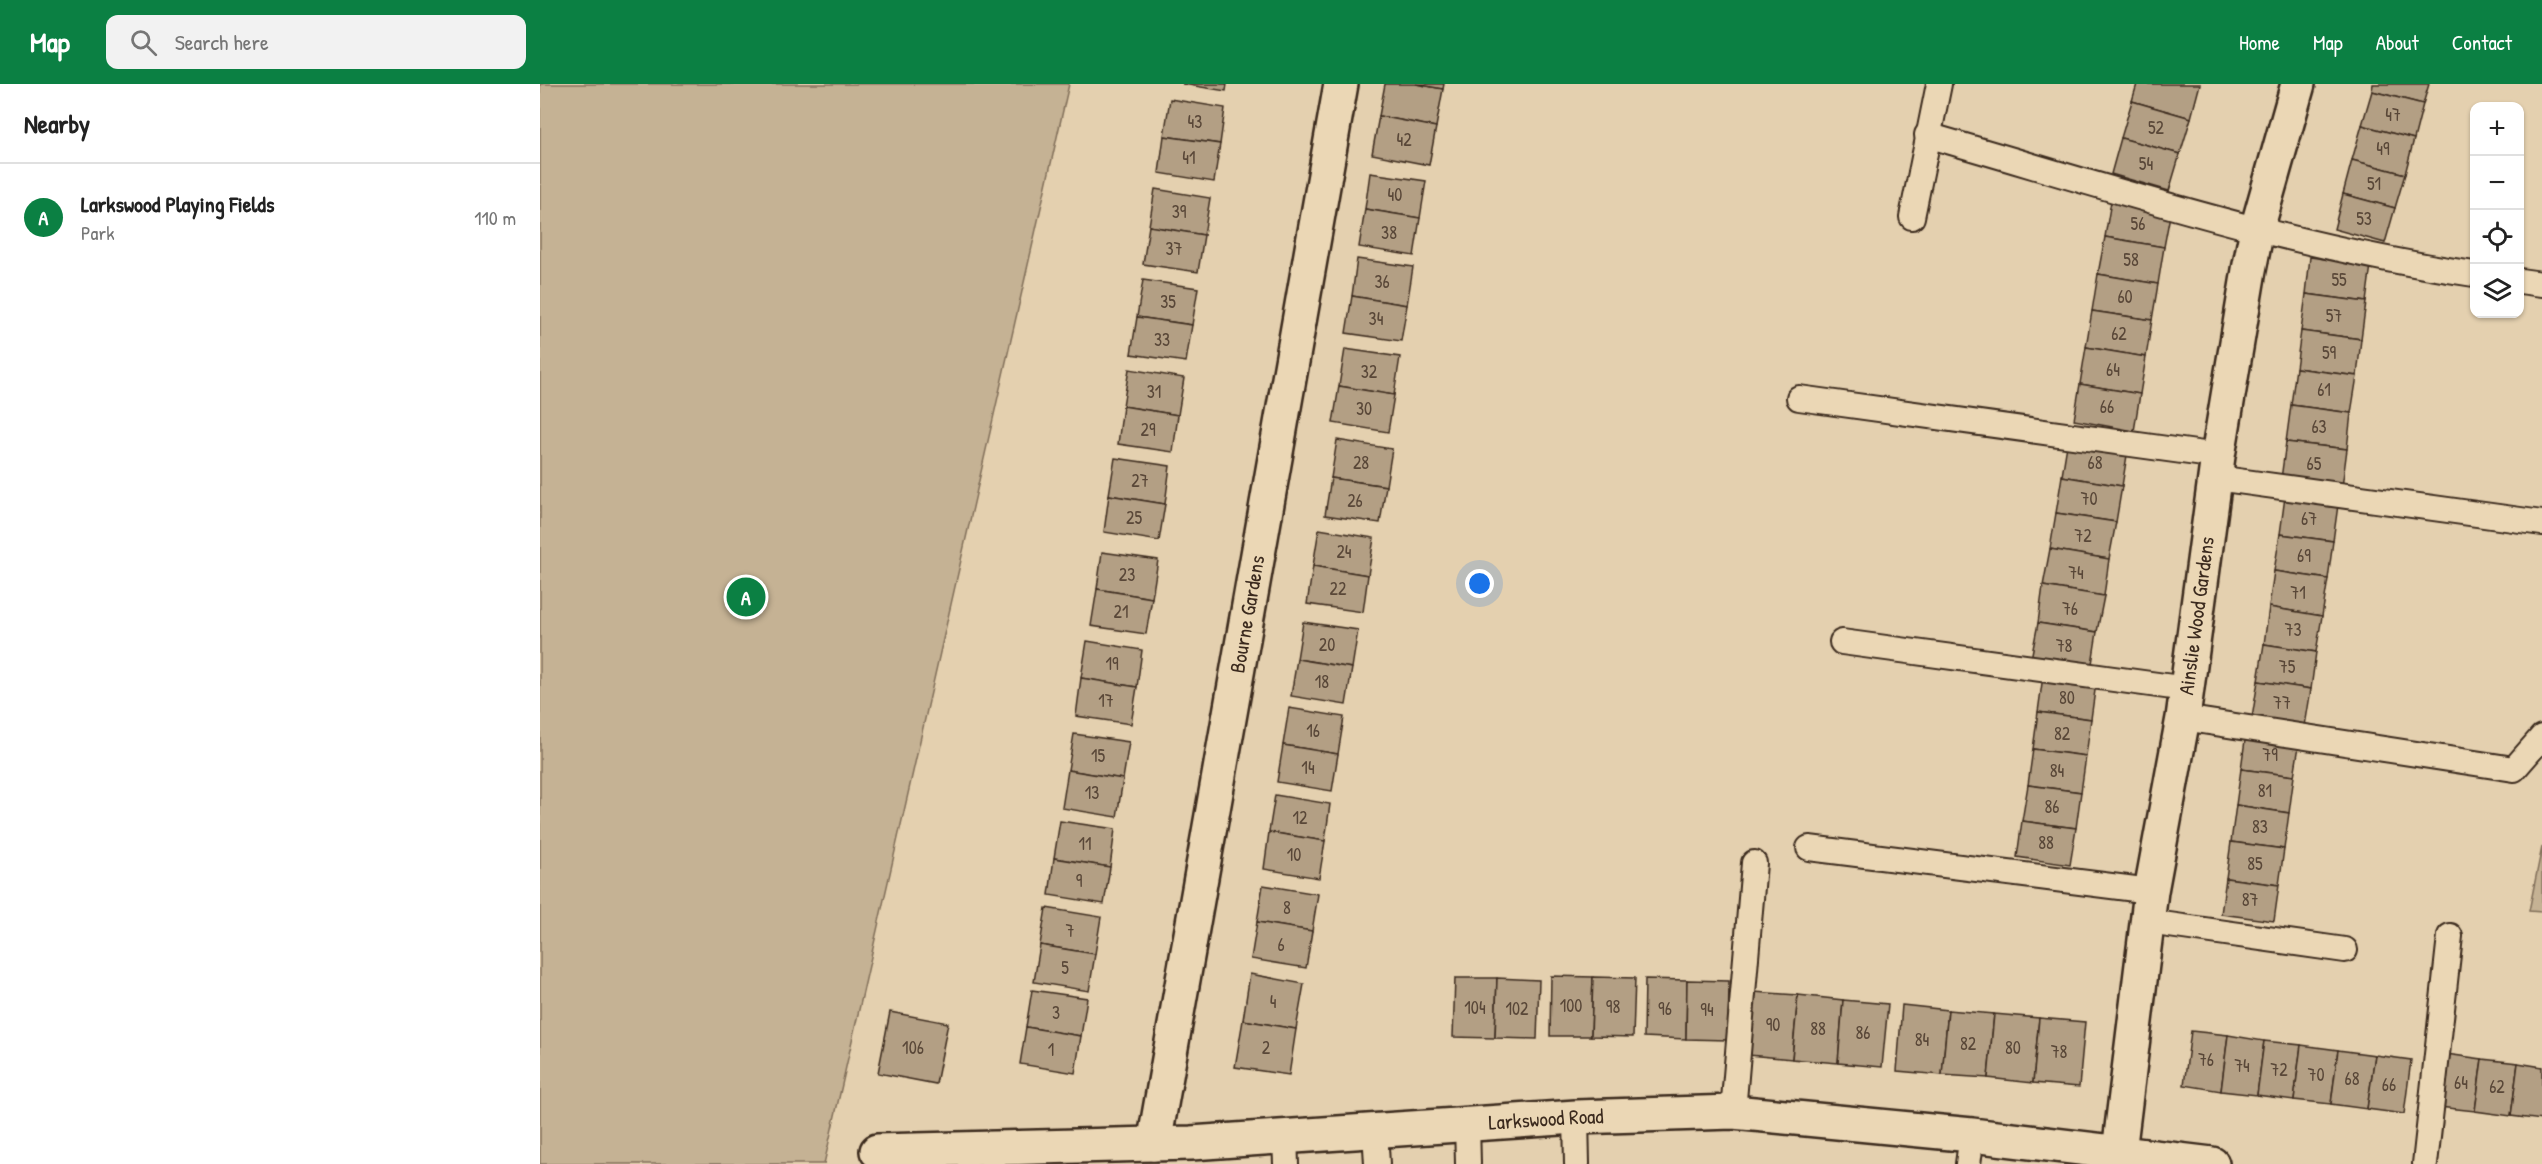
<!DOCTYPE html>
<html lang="en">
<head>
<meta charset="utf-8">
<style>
	:root { --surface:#fff; --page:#f2f2f2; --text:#222; --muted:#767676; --line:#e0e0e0; --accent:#0b8043 }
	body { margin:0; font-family:"Patrick Hand",sans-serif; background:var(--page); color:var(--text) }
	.controls { position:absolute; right:18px; top:18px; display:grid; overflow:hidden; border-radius:12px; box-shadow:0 2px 4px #0004 }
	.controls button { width:54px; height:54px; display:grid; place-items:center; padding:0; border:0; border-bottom:2px solid var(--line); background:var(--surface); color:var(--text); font:30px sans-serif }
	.you { position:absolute; left:940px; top:500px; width:21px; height:21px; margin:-15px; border:4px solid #fff; border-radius:50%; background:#1a73e8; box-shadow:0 0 0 9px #1a73e833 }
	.badge { display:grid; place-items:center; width:39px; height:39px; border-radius:50%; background:var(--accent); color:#fff; font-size:20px; font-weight:700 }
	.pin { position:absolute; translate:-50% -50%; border:3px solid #fff; box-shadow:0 2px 6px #0006 }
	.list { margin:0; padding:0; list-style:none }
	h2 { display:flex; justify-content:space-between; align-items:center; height:78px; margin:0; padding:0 24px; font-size:26px }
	h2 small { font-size:20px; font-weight:400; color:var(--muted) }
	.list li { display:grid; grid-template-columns:39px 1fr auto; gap:18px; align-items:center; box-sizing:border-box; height:108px; padding:0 24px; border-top:2px solid var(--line) }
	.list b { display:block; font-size:22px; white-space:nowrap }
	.list p { margin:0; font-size:20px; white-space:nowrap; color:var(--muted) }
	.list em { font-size:20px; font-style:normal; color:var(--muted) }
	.icon { flex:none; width:33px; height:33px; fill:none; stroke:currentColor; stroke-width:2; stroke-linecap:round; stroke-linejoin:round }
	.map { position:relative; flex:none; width:2002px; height:1080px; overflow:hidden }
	header { display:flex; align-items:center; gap:36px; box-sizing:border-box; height:84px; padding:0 30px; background:var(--accent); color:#fff }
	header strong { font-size:28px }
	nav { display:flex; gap:33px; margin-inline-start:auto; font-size:21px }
	.search { width:420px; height:54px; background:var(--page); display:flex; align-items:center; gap:15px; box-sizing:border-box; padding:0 21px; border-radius:12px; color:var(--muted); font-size:22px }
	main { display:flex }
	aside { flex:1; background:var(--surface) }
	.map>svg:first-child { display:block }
	.green { fill:#c5b294; stroke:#806e59; stroke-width:1.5 }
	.building { fill:#b39f84; stroke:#3b2a1e; stroke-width:1.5 }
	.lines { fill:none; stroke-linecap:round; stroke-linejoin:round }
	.service-casing { stroke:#3b2a1e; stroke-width:28 }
	.minor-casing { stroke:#3b2a1e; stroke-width:38 }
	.service { stroke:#ebd7b5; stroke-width:24 }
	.minor { stroke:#ebd7b5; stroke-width:33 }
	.labels { text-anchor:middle; stroke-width:4.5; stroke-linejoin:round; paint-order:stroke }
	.number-label { font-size:18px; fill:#594738 }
	.street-label { font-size:21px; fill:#3b2a1e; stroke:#ebd7b5 }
</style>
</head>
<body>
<header>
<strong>Map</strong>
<div class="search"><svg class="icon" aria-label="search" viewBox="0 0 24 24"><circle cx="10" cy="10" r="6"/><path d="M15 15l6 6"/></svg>Search here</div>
<nav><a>Home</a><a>Map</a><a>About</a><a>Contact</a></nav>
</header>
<main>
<aside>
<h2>Nearby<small></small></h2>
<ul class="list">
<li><span class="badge">A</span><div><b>Larkswood Playing Fields</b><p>Park</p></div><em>110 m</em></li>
</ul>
</aside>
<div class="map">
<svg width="2002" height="1080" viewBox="0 0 2002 1080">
	<rect width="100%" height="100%" fill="#e4d0af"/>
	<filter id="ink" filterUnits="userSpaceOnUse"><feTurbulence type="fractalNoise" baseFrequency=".0167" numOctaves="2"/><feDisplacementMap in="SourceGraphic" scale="12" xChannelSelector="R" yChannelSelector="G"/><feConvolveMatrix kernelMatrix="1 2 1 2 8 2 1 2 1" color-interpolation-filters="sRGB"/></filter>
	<g filter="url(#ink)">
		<g class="green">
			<path d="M 0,0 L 529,0 L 284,1080 L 0,1080 Z"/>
			<path d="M 2002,763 L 2002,828 L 1989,827 Z"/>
		</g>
		<g class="building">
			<path d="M 642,0 L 687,0 L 686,7 Z"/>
			<path d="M 845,0 L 876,0 L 903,5 L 896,43 L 839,32 Z"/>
			<path d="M 876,0 L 904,0 L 903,5 Z"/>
			<path d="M 1597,0 L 1660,0 L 1651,34 L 1592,17 Z"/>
			<path d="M 1833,0 L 1889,0 L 1883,20 L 1832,7 Z"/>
			<path d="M 1832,7 L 1883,20 L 1874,55 L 1822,41 Z"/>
			<path d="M 630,15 L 685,24 L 680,60 L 624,52 Z"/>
			<path d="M 1592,17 L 1651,34 L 1640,70 L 1581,54 Z"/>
			<path d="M 839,32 L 896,43 L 889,81 L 832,70 Z"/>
			<path d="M 1822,41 L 1874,55 L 1865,90 L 1812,76 Z"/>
			<path d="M 624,52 L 680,60 L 674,98 L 619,89 Z"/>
			<path d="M 1581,54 L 1640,70 L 1629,107 L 1571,90 Z"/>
			<path d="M 1812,76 L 1865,90 L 1855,124 L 1803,110 Z"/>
			<path d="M 830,89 L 886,97 L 880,134 L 825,125 Z"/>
			<path d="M 615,105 L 670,114 L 664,151 L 609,142 Z"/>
			<path d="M 1803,110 L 1855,124 L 1845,159 L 1794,145 Z"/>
			<path d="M 1571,117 L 1631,126 L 1624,163 L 1565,153 Z"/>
			<path d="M 825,125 L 880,134 L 874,172 L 819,163 Z"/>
			<path d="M 609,142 L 664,151 L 658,188 L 603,180 Z"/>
			<path d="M 1565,153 L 1624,163 L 1618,200 L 1558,190 Z"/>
			<path d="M 1770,173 L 1831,181 L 1826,218 L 1766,210 Z"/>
			<path d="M 817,175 L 873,183 L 867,221 L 812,212 Z"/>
			<path d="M 1558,190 L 1618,200 L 1612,236 L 1552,227 Z"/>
			<path d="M 603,196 L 658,204 L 652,241 L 597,233 Z"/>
			<path d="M 1766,210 L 1826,218 L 1821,255 L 1761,247 Z"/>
			<path d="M 812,212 L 867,221 L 861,257 L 806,249 Z"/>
			<path d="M 1552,227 L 1612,236 L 1606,273 L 1546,263 Z"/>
			<path d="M 597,233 L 652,241 L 646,278 L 591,270 Z"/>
			<path d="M 1761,247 L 1821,255 L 1817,292 L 1756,284 Z"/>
			<path d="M 1546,263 L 1606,273 L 1600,310 L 1540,300 Z"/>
			<path d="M 805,265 L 860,273 L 854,311 L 799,302 Z"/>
			<path d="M 1756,284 L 1817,292 L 1811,329 L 1751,321 Z"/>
			<path d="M 589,285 L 644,294 L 638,331 L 583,322 Z"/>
			<path d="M 1540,300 L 1600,310 L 1594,347 L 1534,336 Z"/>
			<path d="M 799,302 L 854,311 L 848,348 L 793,339 Z"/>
			<path d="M 1751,321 L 1811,329 L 1807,365 L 1746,358 Z"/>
			<path d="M 583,322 L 638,331 L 633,368 L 578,360 Z"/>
			<path d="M 1528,355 L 1588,365 L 1582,402 L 1522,392 Z"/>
			<path d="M 797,356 L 852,365 L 846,402 L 791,394 Z"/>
			<path d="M 1746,358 L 1807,365 L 1802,403 L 1741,395 Z"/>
			<path d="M 575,374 L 630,382 L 625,420 L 569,411 Z"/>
			<path d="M 1522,392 L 1582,402 L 1576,438 L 1516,429 Z"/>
			<path d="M 791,394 L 846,402 L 840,439 L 785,431 Z"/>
			<path d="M 569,411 L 625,420 L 619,457 L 564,448 Z"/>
			<path d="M 1745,413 L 1798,421 L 1793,457 L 1740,450 Z"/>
			<path d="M 1516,429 L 1576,438 L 1569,475 L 1510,465 Z"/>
			<path d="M 779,445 L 834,454 L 828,491 L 773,482 Z"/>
			<path d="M 1740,450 L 1793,457 L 1788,495 L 1734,487 Z"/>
			<path d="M 1510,465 L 1569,475 L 1564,512 L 1503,502 Z"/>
			<path d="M 562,468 L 618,476 L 612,514 L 557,505 Z"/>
			<path d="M 773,482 L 828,491 L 823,528 L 767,520 Z"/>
			<path d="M 1734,487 L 1788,495 L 1782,532 L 1729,523 Z"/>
			<path d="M 1503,502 L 1564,512 L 1557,548 L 1498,539 Z"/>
			<path d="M 557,505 L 612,514 L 606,550 L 551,542 Z"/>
			<path d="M 1729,523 L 1782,532 L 1776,568 L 1724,560 Z"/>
			<path d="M 763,538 L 818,546 L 812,584 L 757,575 Z"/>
			<path d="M 1498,539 L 1557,548 L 1551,586 L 1491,575 Z"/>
			<path d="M 547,557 L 602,566 L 597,603 L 541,594 Z"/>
			<path d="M 1724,560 L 1776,568 L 1771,605 L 1718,597 Z"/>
			<path d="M 757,575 L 812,584 L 806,621 L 751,612 Z"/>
			<path d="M 1503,592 L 1556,599 L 1551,635 L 1498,628 Z"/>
			<path d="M 541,594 L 597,603 L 591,640 L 536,632 Z"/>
			<path d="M 1718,597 L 1771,605 L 1765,642 L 1712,634 Z"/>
			<path d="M 749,624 L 804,633 L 798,670 L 743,661 Z"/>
			<path d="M 1498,628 L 1551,635 L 1546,672 L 1493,665 Z"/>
			<path d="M 1706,649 L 1760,656 L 1754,692 L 1701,685 Z"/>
			<path d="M 534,650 L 589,658 L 583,695 L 528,686 Z"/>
			<path d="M 743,661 L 798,670 L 792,707 L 737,698 Z"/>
			<path d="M 1493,665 L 1546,672 L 1541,708 L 1488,701 Z"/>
			<path d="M 1701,685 L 1754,692 L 1749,729 L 1696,721 Z"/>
			<path d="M 528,686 L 583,695 L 577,733 L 522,724 Z"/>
			<path d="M 1488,701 L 1541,708 L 1536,744 L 1482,737 Z"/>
			<path d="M 735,711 L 790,720 L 785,757 L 729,748 Z"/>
			<path d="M 1696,721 L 1749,729 L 1744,765 L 1691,758 Z"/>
			<path d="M 520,737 L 575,745 L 570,783 L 514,774 Z"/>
			<path d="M 1482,737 L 1536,744 L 1530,781 L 1477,773 Z"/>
			<path d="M 729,748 L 785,757 L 779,794 L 724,785 Z"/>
			<path d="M 1691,758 L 1744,765 L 1739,801 L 1686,794 Z"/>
			<path d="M 514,774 L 570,783 L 564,820 L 509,811 Z"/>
			<path d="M 1686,794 L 1739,801 L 1734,837 L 1681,830 Z"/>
			<path d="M 723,801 L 778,810 L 772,847 L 717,838 Z"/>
			<path d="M 506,824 L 561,833 L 555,870 L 500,861 Z"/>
			<path d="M 717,838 L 772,847 L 766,884 L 711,875 Z"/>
			<path d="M 500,861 L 555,870 L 549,907 L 494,898 Z"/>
			<path d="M 710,890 L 764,900 L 756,945 L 703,936 Z"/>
			<path d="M 1011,892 L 1053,893 L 1051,952 L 1010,952 Z"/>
			<path d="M 1053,893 L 1095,894 L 1093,953 L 1051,952 Z"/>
			<path d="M 915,894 L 957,894 L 955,954 L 913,953 Z"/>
			<path d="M 957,894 L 999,896 L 997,955 L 955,954 Z"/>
			<path d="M 1105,895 L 1147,896 L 1146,955 L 1104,953 Z"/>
			<path d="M 1147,896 L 1189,897 L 1188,956 L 1146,955 Z"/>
			<path d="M 492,906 L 547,914 L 541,952 L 486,943 Z"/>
			<path d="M 1213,908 L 1258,911 L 1252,975 L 1208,971 Z"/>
			<path d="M 1258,911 L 1303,916 L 1298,979 L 1252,975 Z"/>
			<path d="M 1303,916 L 1348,920 L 1342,983 L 1298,979 Z"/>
			<path d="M 1362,921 L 1408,926 L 1402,991 L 1357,987 Z"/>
			<path d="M 1408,926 L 1454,930 L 1448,994 L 1402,991 Z"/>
			<path d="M 350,928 L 408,939 L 396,1000 L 338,989 Z"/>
			<path d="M 1454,930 L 1499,934 L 1493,999 L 1448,994 Z"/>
			<path d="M 1499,934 L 1545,938 L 1539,1003 L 1493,999 Z"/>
			<path d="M 703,936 L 756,945 L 749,991 L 695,983 Z"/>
			<path d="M 486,943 L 541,952 L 535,989 L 480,980 Z"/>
			<path d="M 1651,947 L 1688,951 L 1681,1007 L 1644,1001 Z"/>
			<path d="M 1688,951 L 1724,957 L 1717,1011 L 1681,1007 Z"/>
			<path d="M 1724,957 L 1761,961 L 1754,1016 L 1717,1011 Z"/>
			<path d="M 1761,961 L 1798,966 L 1791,1020 L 1754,1016 Z"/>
			<path d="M 1798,966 L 1835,971 L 1827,1025 L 1791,1020 Z"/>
			<path d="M 1906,970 L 1942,975 L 1935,1027 L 1899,1023 Z"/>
			<path d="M 1835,971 L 1871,976 L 1864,1030 L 1827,1025 Z"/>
			<path d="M 1942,975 L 1978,979 L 1971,1032 L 1935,1027 Z"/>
			<path d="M 1978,979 L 2002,983 L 2002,1036 L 1971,1032 Z"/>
		</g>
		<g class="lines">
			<defs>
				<g id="service">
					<path d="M 1387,51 C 1568,103 1748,163 1934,190"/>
					<path d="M 1372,133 L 1399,0"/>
					<path d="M 1980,197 L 2002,200"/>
					<path d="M 1259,314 L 1678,372"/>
					<path d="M 1676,394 L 2002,439"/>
					<path d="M 1302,558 L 1647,605"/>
					<path d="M 1643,634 L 1974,685 L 2002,653"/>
					<path d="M 1269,764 L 1611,807"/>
					<path d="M 1608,838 L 1805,866"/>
					<path d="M 1193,1028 L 1214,779"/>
					<path d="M 1036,1033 L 1037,1080"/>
					<path d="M 927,1039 L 928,1080"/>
					<path d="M 835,1046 L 837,1080"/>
					<path d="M 745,1053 L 746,1080"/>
					<path d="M 1428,1080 L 1432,1051"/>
					<path d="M 1885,1080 L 1910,852"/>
				</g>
				<g id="minor">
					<path id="s1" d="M 614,1060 L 801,0"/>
					<path id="s2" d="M 337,1067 L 651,1059 L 1036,1033 L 1193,1028 L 1432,1051 L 1672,1080"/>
					<path id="s3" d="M 1579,1068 L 1611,807 L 1643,634 L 1678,372 L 1709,186 L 1717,145 L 1758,0"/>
				</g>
			</defs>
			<use href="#service" class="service-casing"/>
			<use href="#minor" class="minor-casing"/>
			<use href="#service" class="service"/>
			<use href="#minor" class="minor"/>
		</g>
	</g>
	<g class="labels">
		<g class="number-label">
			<text x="1853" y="37">47</text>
			<text x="655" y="44">43</text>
			<text x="1616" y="50">52</text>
			<text x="864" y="62">42</text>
			<text x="1843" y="71">49</text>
			<text x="649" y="80">41</text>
			<text x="1606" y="86">54</text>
			<text x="1834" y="106">51</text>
			<text x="855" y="117">40</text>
			<text x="639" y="134">39</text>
			<text x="1824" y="141">53</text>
			<text x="1598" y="146">56</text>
			<text x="849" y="155">38</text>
			<text x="634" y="171">37</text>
			<text x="1591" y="182">58</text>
			<text x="1799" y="202">55</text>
			<text x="842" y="204">36</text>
			<text x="1585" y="219">60</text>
			<text x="628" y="224">35</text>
			<text x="1794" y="238">57</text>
			<text x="836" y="241">34</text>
			<text x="1579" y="256">62</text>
			<text x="622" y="262">33</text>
			<text x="1789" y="275">59</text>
			<text x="1573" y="292">64</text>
			<text x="829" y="294">32</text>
			<text x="1784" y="312">61</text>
			<text x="614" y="314">31</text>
			<text x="1567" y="329">66</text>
			<text x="824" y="331">30</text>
			<text x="1779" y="349">63</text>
			<text x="608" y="352">29</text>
			<text x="821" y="385">28</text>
			<text x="1555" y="385">68</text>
			<text x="1774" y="386">65</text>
			<text x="600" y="403">27</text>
			<text x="1549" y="421">70</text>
			<text x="815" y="423">26</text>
			<text x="594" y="440">25</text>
			<text x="1769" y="441">67</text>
			<text x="1543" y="458">72</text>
			<text x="804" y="474">24</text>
			<text x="1764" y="478">69</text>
			<text x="1536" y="495">74</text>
			<text x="587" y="497">23</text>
			<text x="798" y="511">22</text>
			<text x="1758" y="515">71</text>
			<text x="1530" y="531">76</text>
			<text x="581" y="534">21</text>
			<text x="1753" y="552">73</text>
			<text x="787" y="567">20</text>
			<text x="1524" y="568">78</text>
			<text x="572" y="586">19</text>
			<text x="1747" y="589">75</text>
			<text x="782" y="604">18</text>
			<text x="1527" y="620">80</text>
			<text x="566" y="623">17</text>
			<text x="1742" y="625">77</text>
			<text x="773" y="653">16</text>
			<text x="1522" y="656">82</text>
			<text x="1730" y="677">79</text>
			<text x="558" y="678">15</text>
			<text x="768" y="690">14</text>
			<text x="1517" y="693">84</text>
			<text x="1725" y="713">81</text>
			<text x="552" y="715">13</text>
			<text x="1512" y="729">86</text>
			<text x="760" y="740">12</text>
			<text x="1720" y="749">83</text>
			<text x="1506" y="765">88</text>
			<text x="545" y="766">11</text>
			<text x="754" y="777">10</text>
			<text x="1715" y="786">85</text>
			<text x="539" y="803">9</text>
			<text x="1710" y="822">87</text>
			<text x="747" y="830">8</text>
			<text x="530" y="853">7</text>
			<text x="741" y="867">6</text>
			<text x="525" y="890">5</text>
			<text x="733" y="924">4</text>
			<text x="1031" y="928">100</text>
			<text x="1073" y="929">98</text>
			<text x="935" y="930">104</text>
			<text x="977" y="931">102</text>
			<text x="1125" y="931">96</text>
			<text x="1167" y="932">94</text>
			<text x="516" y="935">3</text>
			<text x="1233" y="947">90</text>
			<text x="1278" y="951">88</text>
			<text x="1323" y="955">86</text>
			<text x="1382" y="962">84</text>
			<text x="1428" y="966">82</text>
			<text x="373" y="970">106</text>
			<text x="726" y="970">2</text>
			<text x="1473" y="970">80</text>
			<text x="511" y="972">1</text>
			<text x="1519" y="974">78</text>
			<text x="1666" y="982">76</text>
			<text x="1702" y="988">74</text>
			<text x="1739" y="992">72</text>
			<text x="1776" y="997">70</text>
			<text x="1812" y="1001">68</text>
			<text x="1921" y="1005">64</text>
			<text x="1849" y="1007">66</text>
			<text x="1957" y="1009">62</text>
		</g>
		<g class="street-label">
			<text dy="7" stroke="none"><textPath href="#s1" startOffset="538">Bourne Gardens</textPath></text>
			<text dy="7" stroke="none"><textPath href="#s3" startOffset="542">Ainslie Wood Gardens</textPath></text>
			<text dy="7" stroke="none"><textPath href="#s2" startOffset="670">Larkswood Road</textPath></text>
		</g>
	</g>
</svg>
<div class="controls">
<button>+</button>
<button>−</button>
<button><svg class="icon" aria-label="locate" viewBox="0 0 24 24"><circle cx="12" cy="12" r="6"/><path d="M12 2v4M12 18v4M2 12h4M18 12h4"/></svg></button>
<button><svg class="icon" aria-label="layers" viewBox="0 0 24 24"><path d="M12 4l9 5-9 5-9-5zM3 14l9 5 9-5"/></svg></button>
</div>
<div class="you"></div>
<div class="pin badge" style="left:206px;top:513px">A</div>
</div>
</main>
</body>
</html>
